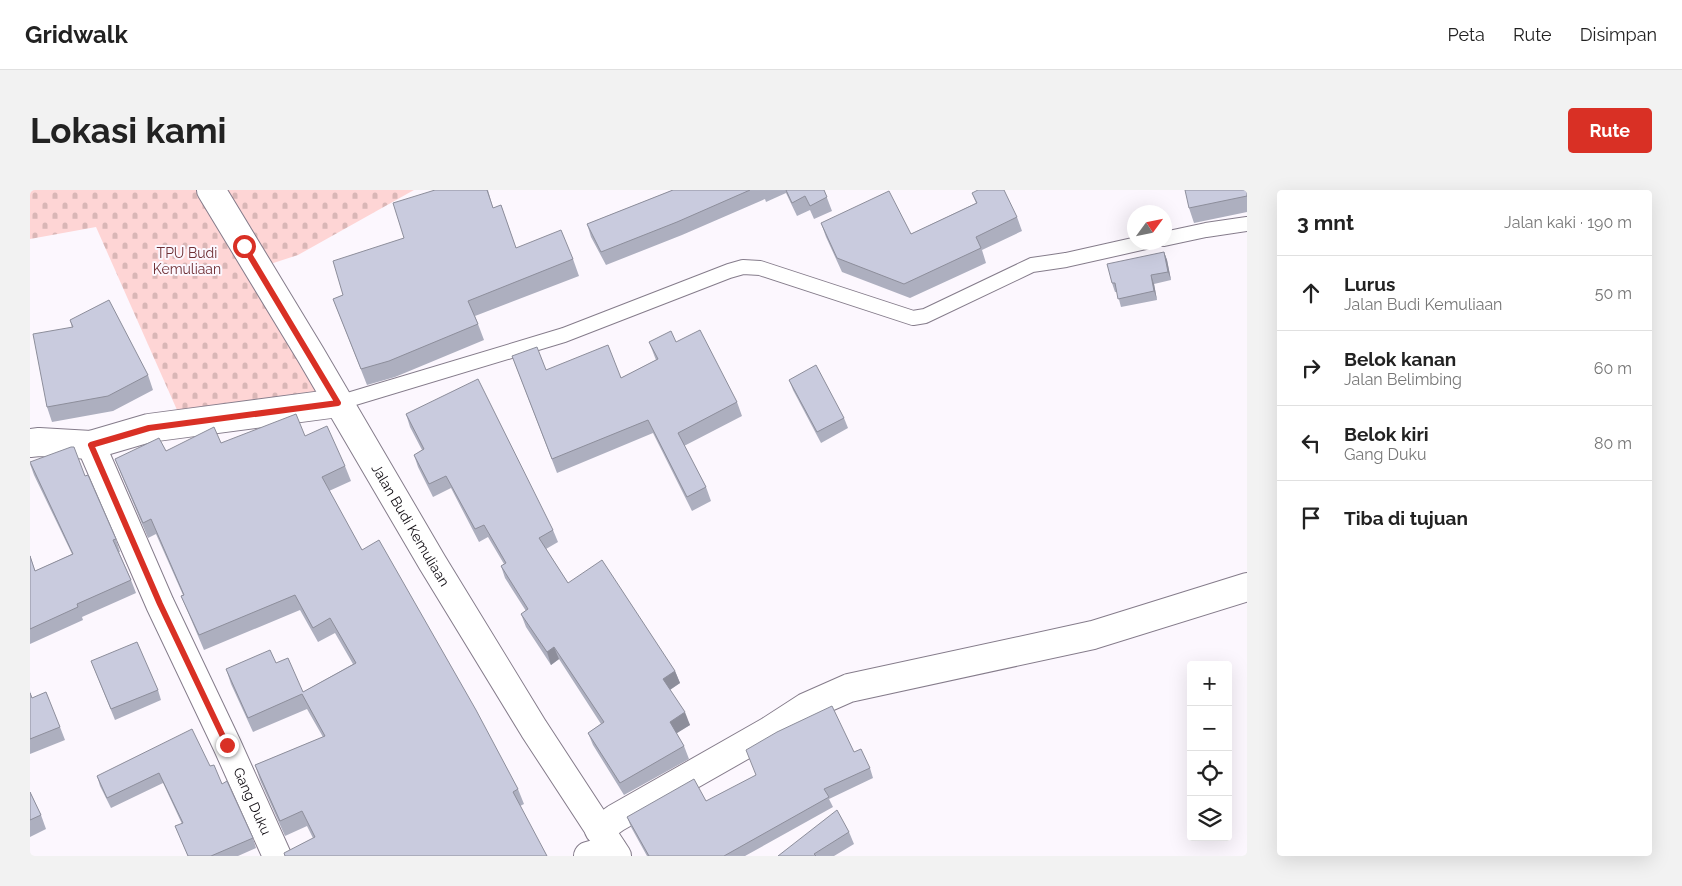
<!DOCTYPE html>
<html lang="id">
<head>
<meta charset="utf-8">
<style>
	:root { --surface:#fff; --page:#f2f2f2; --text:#222; --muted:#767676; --line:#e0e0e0; --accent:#d93025 }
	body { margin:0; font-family:Raleway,sans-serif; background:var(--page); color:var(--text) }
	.controls { position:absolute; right:15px; bottom:15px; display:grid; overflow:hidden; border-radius:5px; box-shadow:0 5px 20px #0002 }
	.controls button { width:45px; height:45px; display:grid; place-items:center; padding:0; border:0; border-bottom:1px solid var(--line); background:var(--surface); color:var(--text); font:25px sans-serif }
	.compass { position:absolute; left:1097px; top:15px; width:45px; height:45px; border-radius:50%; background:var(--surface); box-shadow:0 5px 20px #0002; rotate:57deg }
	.stop { position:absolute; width:15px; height:15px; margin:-11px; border:4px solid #d93025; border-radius:50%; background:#fff }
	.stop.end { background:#d93025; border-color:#fff; box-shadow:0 1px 5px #0008 }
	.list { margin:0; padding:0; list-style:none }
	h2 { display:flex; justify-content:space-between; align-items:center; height:65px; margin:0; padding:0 20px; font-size:21px }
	h2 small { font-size:16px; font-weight:400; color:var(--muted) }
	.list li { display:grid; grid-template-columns:32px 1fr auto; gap:15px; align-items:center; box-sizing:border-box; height:75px; padding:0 20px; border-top:1px solid var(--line) }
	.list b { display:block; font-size:19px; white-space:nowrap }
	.list p { margin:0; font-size:16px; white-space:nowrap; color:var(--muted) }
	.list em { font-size:16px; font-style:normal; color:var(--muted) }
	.icon { flex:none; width:28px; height:28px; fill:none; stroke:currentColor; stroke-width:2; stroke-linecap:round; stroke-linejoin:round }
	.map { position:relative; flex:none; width:1217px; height:666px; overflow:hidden; border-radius:5px }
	header { display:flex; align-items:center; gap:30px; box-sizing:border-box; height:70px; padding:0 25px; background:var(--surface); border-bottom:1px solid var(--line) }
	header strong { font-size:24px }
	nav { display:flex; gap:28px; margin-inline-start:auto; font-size:18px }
	.intro { display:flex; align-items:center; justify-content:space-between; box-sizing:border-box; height:120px; padding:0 30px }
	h1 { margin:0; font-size:35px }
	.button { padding:12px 22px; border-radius:5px; background:var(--accent); color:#fff; font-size:18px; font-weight:700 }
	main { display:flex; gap:30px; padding:0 30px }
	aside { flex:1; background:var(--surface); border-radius:5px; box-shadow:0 5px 20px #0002 }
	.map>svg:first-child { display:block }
	.cemetery { fill:url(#cemetery-stones) }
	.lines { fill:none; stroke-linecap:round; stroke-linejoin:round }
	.service-casing { stroke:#857c8b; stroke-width:16 }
	.minor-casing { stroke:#857c8b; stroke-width:30 }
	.tertiary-casing { stroke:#857c8b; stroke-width:30 }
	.service { stroke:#fff; stroke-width:14 }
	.minor { stroke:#fff; stroke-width:28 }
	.tertiary { stroke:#fff; stroke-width:28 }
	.wall { fill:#adafbf }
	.shaded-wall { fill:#8d8e9b }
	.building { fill:#c9cbde; stroke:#8d8e9b }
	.route { stroke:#d93025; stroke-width:6 }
	.labels { text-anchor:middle; stroke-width:4; stroke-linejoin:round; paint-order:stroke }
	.park-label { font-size:14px; fill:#6f2f34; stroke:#fcf7fe }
	.street-label { font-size:14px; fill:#130f15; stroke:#fcf7fe }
</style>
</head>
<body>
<header>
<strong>Gridwalk</strong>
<nav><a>Peta</a><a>Rute</a><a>Disimpan</a></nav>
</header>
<div class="intro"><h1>Lokasi kami</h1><a class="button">Rute</a></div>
<main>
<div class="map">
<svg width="1217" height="666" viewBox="0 0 1217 666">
	<defs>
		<pattern id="cemetery-stones" width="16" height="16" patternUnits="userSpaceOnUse" patternTransform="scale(1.25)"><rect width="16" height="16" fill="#fed5d5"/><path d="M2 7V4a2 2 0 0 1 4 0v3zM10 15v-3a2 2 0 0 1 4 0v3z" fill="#d9b6b6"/></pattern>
	</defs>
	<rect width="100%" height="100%" fill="#fcf7fe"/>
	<path class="cemetery" d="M 0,0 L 384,0 L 268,65 L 228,78 L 300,200 L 151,229 L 66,37 L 0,49 Z"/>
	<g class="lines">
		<defs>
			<g id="service">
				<path d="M 1134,49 L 1176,40 L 1217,34"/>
				<path d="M 308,213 L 534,145 L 699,81 L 713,77 L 730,78 L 883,128 L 895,126 L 1002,75 L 1036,70 L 1116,52"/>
			</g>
			<g id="minor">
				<path d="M 0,253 L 9,252 L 61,255 L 119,238 L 308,213"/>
				<path id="s1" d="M 61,255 L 130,414 L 197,555 L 247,666"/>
				<path d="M 569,640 L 586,628 L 739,541 L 776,517 L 819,498 L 1063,445 L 1217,397"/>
				<path d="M 558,666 L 582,659"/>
			</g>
			<g id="tertiary">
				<path id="s2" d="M 181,0 L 281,165 L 402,372 L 504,539 L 587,666"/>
			</g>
		</defs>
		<use href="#service" class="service-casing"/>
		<use href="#minor" class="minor-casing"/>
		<use href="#tertiary" class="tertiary-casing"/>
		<use href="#service" class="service"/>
		<use href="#minor" class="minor"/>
		<use href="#tertiary" class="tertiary"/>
	</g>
	<g class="wall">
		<path d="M 405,0 L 458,0 L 463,18 L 471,15 L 486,58 L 543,69 L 549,86 L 445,126 L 454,150 L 365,187 L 337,195 L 303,109 L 313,105 L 374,48 Z"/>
		<path d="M 643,0 L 794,0 L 802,21 L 784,29 L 780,20 L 767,26 L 756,3 L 736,12 L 735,9 L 652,45 L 576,75 L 561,47 L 557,34 Z"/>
		<path d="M 1217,0 L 1217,22 L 1164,33 L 1159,18 Z"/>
		<path d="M 942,3 L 987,27 L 992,41 L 952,60 L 956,73 L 880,108 L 812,82 L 796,47 L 791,33 L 881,44 L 946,13 Z"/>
		<path d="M 1134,62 L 1137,70 L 1141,90 L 1124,94 L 1127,110 L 1091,117 L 1087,102 L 1085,102 L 1082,93 Z"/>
		<path d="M 40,130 L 118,185 L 123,200 L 83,221 L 22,232 L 17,217 L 42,138 Z"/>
		<path d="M 619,152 L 646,152 L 707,212 L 712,226 L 654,256 L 676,297 L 681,311 L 662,321 L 623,243 L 527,283 L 482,166 L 516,180 L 591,188 L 626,170 Z"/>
		<path d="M 759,190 L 814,228 L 818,238 L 791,253 L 763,200 Z"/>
		<path d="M 376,224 L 523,340 L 528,352 L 516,359 L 538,393 L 645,481 L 650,493 L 640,500 L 660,535 L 646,543 L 654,556 L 659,569 L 594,605 L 563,555 L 558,543 L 571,534 L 529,469 L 521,475 L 496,437 L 491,424 L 496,421 L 475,388 L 471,376 L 474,374 L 458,347 L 449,352 L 421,298 L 403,307 L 388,277 L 384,265 L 392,260 L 380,237 Z"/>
		<path d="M 275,246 L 315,276 L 321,291 L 299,301 L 332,360 L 488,599 L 494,614 L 490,616 L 283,648 L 277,636 L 255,646 L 230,590 L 225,575 L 293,547 L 277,519 L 223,542 L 201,494 L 196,479 L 246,473 L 273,502 L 323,474 L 305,443 L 288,452 L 270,420 L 174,460 L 157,420 L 151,406 L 153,405 L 126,344 L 118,348 L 91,284 L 85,269 L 136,261 L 191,253 Z"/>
		<path d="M 0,274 L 55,286 L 86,349 L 90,362 L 89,362 L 101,390 L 106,403 L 52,427 L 53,430 L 0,454 L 0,365 L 5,381 L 42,364 L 4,285 Z"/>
		<path d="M 61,471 L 128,500 L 131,510 L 85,530 Z"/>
		<path d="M 0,501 L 2,508 L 30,537 L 35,550 L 0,564 Z"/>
		<path d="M 824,562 L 840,578 L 843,588 L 799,609 L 803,617 L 715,666 L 617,666 L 601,637 L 597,627 L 676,611 Z"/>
		<path d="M 180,576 L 192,594 L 223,648 L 226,658 L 208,666 L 158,666 L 145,636 L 152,634 L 133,593 L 81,618 L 70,596 L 67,586 Z"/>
		<path d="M 0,602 L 11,625 L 16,639 L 0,647 Z"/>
		<path d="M 819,642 L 824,654 L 804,666 L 748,666 Z"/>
	</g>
	<g class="shaded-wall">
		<path d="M 1134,62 L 1137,70 L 1141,90 L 1138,82 Z"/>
		<path d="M 1121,85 L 1124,94 L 1127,110 L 1124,101 Z"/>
		<path d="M 524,457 L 529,469 L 521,475 L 517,462 Z"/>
		<path d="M 645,481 L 650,493 L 638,501 L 633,489 Z"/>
		<path d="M 655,522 L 660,535 L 644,545 L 640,532 Z"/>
	</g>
	<g class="building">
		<path d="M 405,0 L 457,0 L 463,18 L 471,15 L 486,58 L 531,40 L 543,69 L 438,111 L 448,134 L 359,171 L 331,179 L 303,109 L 313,105 L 303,71 L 374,48 L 363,13 Z"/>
		<path d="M 643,0 L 720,0 L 647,32 L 571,62 L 557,34 Z"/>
		<path d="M 756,0 L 794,0 L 797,7 L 780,16 L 775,6 L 762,13 Z"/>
		<path d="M 948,0 L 974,0 L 987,27 L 946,47 L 951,58 L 874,94 L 807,68 L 791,33 L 859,1 L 881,44 L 947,13 L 942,3 Z"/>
		<path d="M 1155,0 L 1217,0 L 1217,6 L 1159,18 Z"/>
		<path d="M 1134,62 L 1138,82 L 1121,85 L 1124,101 L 1088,109 L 1085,93 L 1082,93 L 1077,74 Z"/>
		<path d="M 79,110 L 118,185 L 78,206 L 17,217 L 3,144 L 43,137 L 40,130 Z"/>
		<path d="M 670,140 L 707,212 L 648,243 L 676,297 L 657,307 L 618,230 L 522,269 L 482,166 L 507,157 L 516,180 L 578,155 L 591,188 L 628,169 L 619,152 L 641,141 L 646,152 Z"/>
		<path d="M 786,175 L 814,228 L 787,242 L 759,190 Z"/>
		<path d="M 448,189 L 523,340 L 509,348 L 538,393 L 572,370 L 645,481 L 633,489 L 655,522 L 640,532 L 654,556 L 590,593 L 558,543 L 574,532 L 524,457 L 517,462 L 491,424 L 498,419 L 471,376 L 476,373 L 454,335 L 445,339 L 416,286 L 399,294 L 384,265 L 394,259 L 376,224 Z"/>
		<path d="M 266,224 L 275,246 L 297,236 L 315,276 L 292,287 L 332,360 L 349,350 L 446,520 L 488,599 L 483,602 L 517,666 L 255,666 L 254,663 L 285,647 L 272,621 L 250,631 L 225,575 L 295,546 L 272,504 L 218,528 L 196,479 L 240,460 L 246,473 L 258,468 L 273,502 L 326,473 L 300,428 L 283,438 L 265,405 L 169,445 L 151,406 L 154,405 L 121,329 L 113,333 L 85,269 L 129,248 L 136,261 L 184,237 L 191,253 Z"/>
		<path d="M 41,257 L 44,257 L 55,286 L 58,285 L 86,349 L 83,350 L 101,390 L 47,414 L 48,417 L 0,439 L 0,366 L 5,381 L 43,364 L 0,272 Z"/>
		<path d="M 107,452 L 128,500 L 81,519 L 61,471 Z"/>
		<path d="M 16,502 L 30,537 L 0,549 L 0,503 L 2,508 Z"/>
		<path d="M 802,516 L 824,562 L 831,559 L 840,578 L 794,599 L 799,607 L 694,666 L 619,666 L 597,627 L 664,589 L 676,611 L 726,585 L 716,560 L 747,542 Z"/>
		<path d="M 162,539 L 180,576 L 184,575 L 192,594 L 197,591 L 223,648 L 181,666 L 158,666 L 145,636 L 153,633 L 129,583 L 77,608 L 67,586 Z"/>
		<path d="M 0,602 L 11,625 L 0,630 Z"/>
		<path d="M 807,620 L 819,642 L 784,664 L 786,666 L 748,666 Z"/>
	</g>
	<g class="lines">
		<path class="route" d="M 197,555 L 130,414 L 61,255 L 119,238 L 308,213 L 214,56"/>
	</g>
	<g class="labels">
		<g class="park-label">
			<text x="157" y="68">TPU Budi<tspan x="157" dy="16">Kemuliaan</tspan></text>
		</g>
		<g class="street-label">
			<text dy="5" stroke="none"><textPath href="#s2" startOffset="390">Jalan Budi Kemuliaan</textPath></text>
			<text dy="5" stroke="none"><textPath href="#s1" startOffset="391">Gang Duku</textPath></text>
		</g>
	</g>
</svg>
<div class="controls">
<button>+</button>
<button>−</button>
<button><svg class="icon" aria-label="locate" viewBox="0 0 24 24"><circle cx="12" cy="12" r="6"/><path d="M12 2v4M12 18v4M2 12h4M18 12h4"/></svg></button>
<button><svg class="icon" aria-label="layers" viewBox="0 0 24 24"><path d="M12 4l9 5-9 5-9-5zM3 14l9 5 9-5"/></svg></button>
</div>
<svg class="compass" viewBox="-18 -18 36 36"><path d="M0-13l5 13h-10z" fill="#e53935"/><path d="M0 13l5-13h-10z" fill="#767676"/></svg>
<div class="stop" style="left:214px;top:56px"></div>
<div class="stop end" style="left:197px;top:555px"></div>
</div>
<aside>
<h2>3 mnt<small>Jalan kaki · 190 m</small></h2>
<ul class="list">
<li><svg class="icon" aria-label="ahead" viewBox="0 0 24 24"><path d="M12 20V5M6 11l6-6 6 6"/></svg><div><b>Lurus</b><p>Jalan Budi Kemuliaan</p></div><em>50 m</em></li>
<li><svg class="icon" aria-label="right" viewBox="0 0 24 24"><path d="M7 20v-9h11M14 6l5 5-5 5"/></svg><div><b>Belok kanan</b><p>Jalan Belimbing</p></div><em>60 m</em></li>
<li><svg class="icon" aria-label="left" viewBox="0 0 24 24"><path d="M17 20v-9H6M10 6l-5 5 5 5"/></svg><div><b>Belok kiri</b><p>Gang Duku</p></div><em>80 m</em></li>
<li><svg class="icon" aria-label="arrive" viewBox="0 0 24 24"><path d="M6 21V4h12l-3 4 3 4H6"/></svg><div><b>Tiba di tujuan</b></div></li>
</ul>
</aside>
</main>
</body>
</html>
